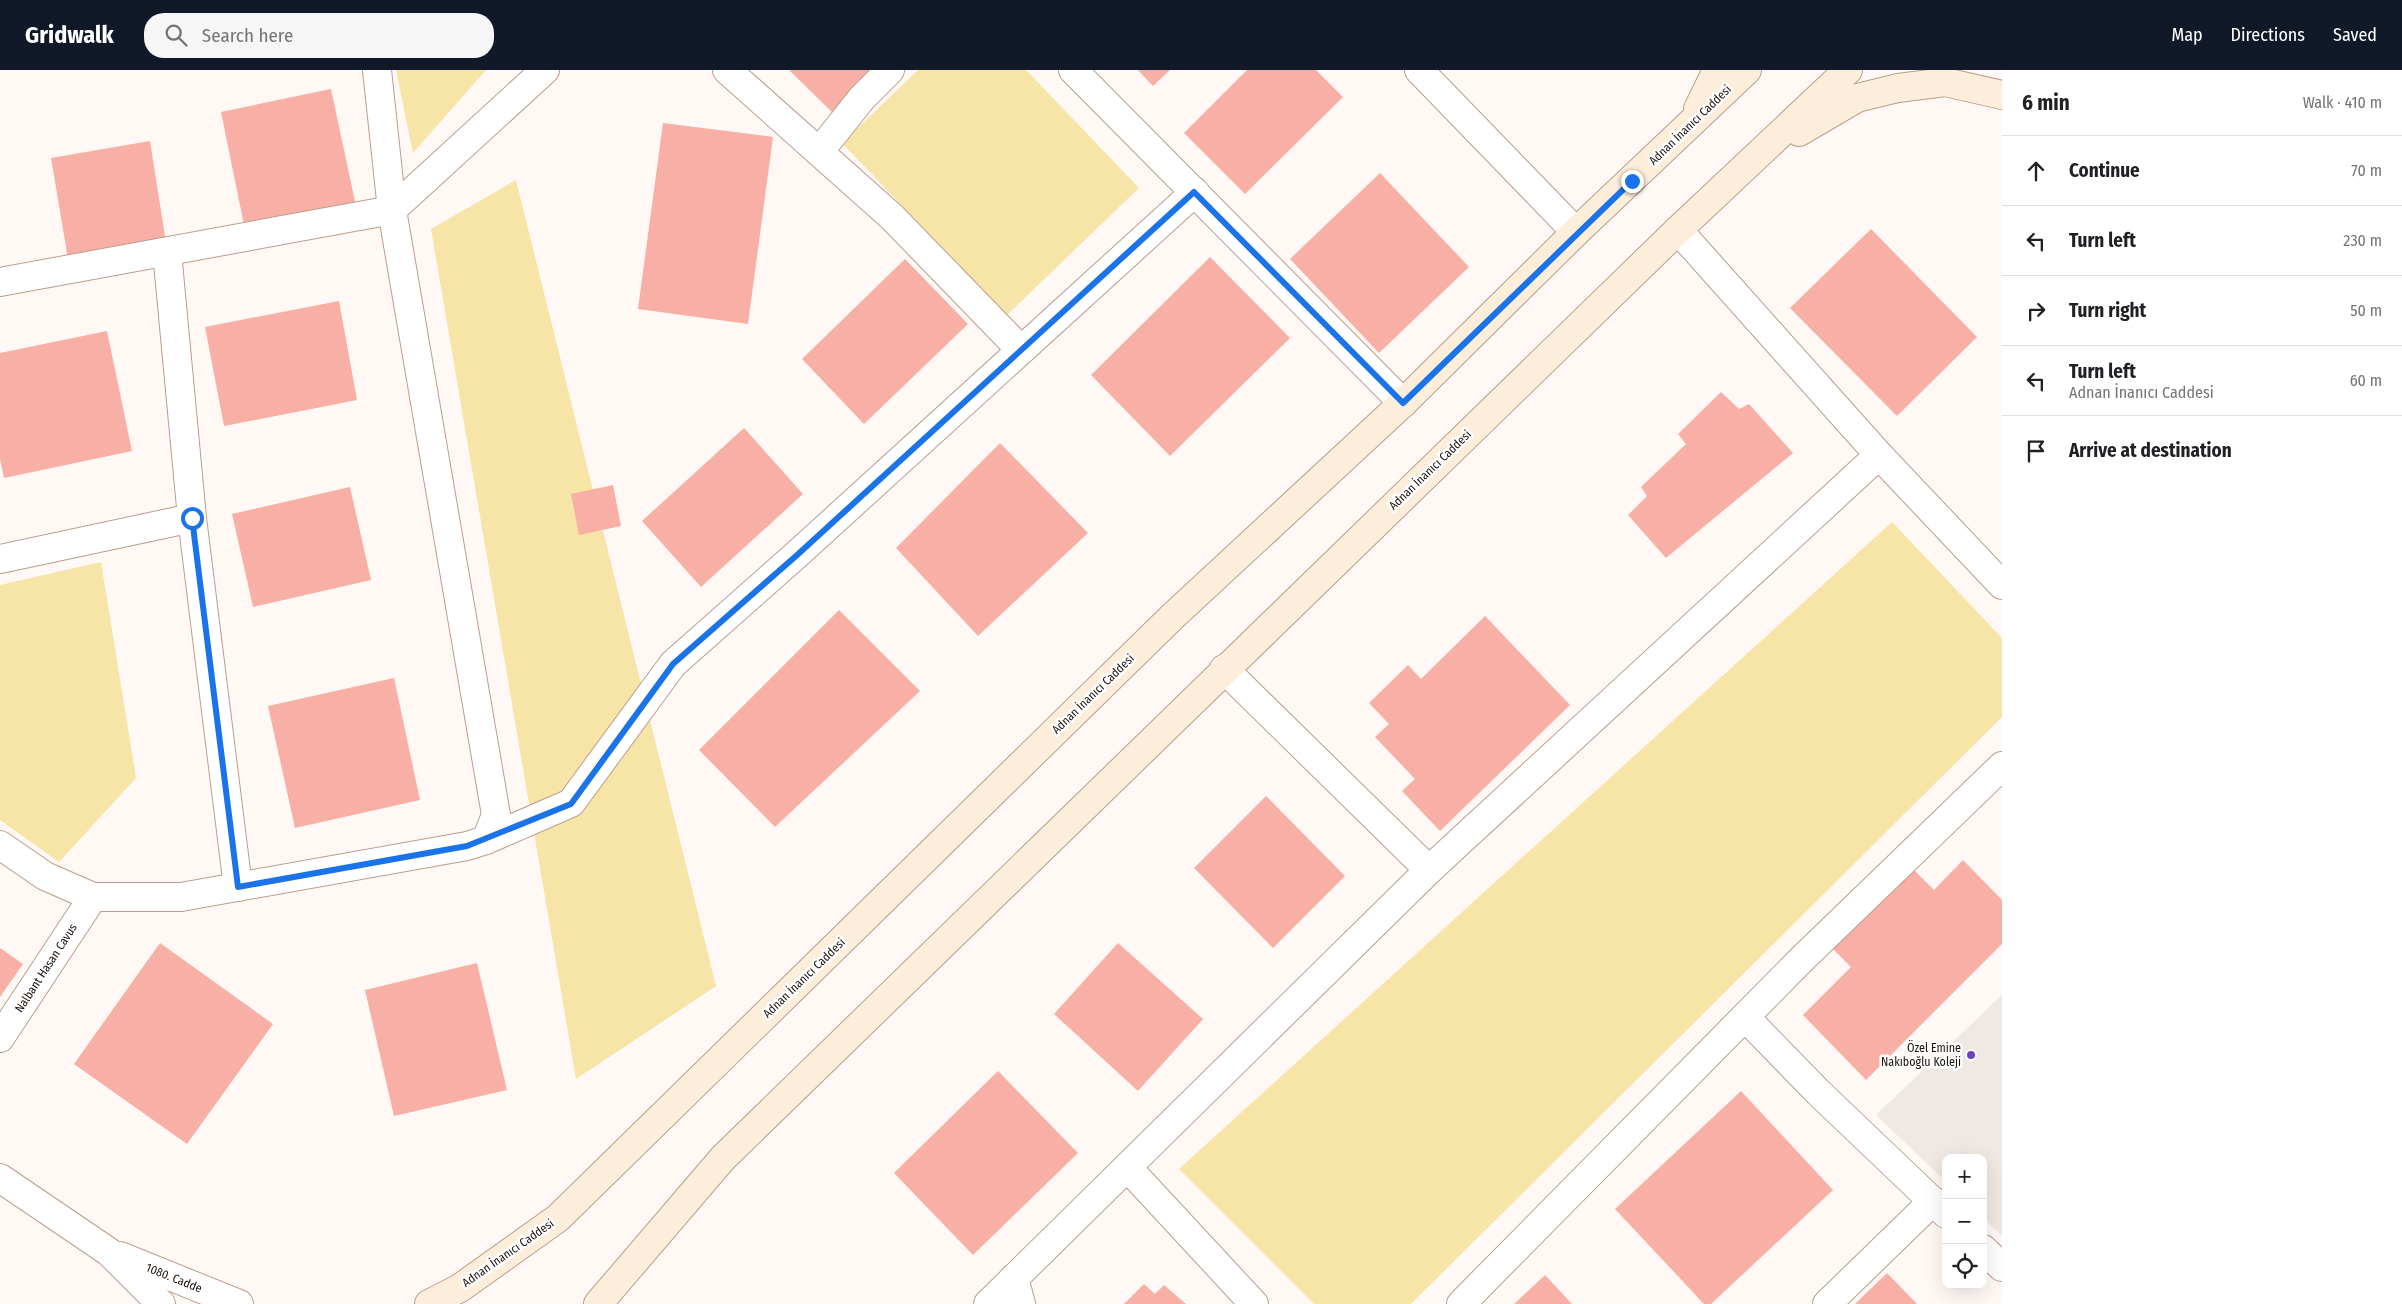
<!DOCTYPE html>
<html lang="en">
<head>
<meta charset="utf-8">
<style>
	:root { --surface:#fff; --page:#f6f6f6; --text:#202124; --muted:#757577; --line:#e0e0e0; --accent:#111827 }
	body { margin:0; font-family:"Fira Sans Condensed",sans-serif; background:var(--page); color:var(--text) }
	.controls { position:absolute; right:15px; bottom:15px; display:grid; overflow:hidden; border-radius:10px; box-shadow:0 5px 20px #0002 }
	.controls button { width:45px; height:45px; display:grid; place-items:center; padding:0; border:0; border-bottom:1px solid var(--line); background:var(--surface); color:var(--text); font:25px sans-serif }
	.stop { position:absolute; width:15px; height:15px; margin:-11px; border:4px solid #1a73e8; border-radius:50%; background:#fff }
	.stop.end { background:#1a73e8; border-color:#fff; box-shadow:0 1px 5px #0008 }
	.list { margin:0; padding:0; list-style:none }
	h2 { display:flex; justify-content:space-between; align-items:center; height:65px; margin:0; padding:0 20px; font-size:21px }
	h2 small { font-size:16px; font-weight:400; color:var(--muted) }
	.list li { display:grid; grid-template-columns:32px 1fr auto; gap:15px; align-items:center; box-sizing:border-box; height:70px; padding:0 20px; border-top:1px solid var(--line) }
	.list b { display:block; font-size:19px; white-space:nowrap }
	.list p { margin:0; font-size:16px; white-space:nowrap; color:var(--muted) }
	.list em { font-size:16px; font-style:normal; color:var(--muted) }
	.icon { flex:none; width:28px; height:28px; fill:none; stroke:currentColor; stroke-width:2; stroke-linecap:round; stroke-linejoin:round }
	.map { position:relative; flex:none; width:2002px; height:1234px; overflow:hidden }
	header { display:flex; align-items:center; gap:30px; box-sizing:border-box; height:70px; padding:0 25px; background:var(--accent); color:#fff }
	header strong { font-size:24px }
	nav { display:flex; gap:28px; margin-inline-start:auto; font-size:18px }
	.search { width:350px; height:45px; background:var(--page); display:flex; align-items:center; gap:12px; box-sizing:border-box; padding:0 18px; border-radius:20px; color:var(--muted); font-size:19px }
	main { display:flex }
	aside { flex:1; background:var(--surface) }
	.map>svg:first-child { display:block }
	.built { fill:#f0e8e3 }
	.green { fill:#f6e5a6 }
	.building { fill:#f8afa6 }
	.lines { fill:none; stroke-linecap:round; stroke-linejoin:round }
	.minor-casing { stroke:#bc9d8c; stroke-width:30 }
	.tertiary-casing { stroke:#bc9d8c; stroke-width:30 }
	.secondary-casing { stroke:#bc9d8c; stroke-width:30 }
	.minor { stroke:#fff; stroke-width:28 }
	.tertiary { stroke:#fff; stroke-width:28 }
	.secondary { stroke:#fdeedb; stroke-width:28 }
	.route { stroke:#1a73e8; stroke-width:6 }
	.poi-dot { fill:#6b42ba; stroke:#fff; stroke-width:2 }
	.labels { text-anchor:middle; stroke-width:5; stroke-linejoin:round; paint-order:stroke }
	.street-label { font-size:12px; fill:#1e130d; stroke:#fff }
	.poi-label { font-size:12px; fill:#1e130d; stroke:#fff; text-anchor:end }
</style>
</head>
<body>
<header>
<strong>Gridwalk</strong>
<div class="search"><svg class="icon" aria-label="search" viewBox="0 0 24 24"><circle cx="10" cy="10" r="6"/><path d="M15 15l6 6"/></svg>Search here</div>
<nav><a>Map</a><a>Directions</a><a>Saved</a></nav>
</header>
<main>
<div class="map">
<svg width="2002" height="1234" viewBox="0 0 2002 1234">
	<rect width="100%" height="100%" fill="#fff8f4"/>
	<path class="built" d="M 2002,925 L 2002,1166 L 1983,1148 L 1983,1088 L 1946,1088 L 1946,1112 L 1876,1045 Z"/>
	<g class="green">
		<path d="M 396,0 L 486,0 L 413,83 Z"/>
		<path d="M 918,0 L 1026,0 L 1139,118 L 1007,245 L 842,73 Z"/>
		<path d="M 516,110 L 716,916 L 576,1009 L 431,159 Z"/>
		<path d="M 1892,452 L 2002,568 L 2002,647 L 1411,1234 L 1314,1234 L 1179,1099 Z"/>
		<path d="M 101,492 L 136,708 L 59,792 L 0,750 L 0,515 Z"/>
	</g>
	<g class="building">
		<path d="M 789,0 L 881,0 L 836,46 Z"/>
		<path d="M 1138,0 L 1170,0 L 1153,16 Z"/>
		<path d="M 1247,0 L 1316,0 L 1343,27 L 1245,124 L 1184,63 Z"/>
		<path d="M 331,19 L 356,136 L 245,160 L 221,42 Z"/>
		<path d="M 663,53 L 773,67 L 748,254 L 638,239 Z"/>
		<path d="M 150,71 L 167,179 L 69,195 L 51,88 Z"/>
		<path d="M 1380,103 L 1469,197 L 1379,283 L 1290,189 Z"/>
		<path d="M 1871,159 L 1977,267 L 1897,346 L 1790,238 Z"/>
		<path d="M 1210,187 L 1290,268 L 1170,386 L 1091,305 Z"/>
		<path d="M 905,189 L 968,254 L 864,354 L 802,289 Z"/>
		<path d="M 339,231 L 357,330 L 224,356 L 205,257 Z"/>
		<path d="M 107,261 L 132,381 L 4,408 L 0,389 L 0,283 Z"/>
		<path d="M 1721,322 L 1739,339 L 1749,334 L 1793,383 L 1666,488 L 1628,445 L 1647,426 L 1641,417 L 1686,374 L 1678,364 Z"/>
		<path d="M 744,358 L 803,424 L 701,517 L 642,451 Z"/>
		<path d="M 1000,373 L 1088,463 L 978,566 L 896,478 Z"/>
		<path d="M 613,415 L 621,456 L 579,465 L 571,424 Z"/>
		<path d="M 350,417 L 371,510 L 253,537 L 232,444 Z"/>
		<path d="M 839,540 L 920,621 L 775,757 L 699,680 Z"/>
		<path d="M 1485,546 L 1570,635 L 1440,761 L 1402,721 L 1415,709 L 1375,667 L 1389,654 L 1369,633 L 1408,595 L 1421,609 Z"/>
		<path d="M 394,608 L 420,730 L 295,758 L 268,636 Z"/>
		<path d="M 1266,726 L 1345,806 L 1273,878 L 1194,798 Z"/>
		<path d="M 1963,790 L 2002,830 L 2002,874 L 1866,1010 L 1803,945 L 1851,897 L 1832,878 L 1912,798 L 1934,820 Z"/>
		<path d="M 160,873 L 273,954 L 187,1074 L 74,994 Z"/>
		<path d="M 1118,873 L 1203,949 L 1138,1021 L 1054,944 Z"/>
		<path d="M 0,878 L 23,894 L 0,927 Z"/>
		<path d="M 477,893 L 507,1020 L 394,1046 L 365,920 Z"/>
		<path d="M 998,1001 L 1078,1083 L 973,1185 L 894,1103 Z"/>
		<path d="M 1741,1021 L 1833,1120 L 1711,1234 L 1704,1234 L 1615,1139 Z"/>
		<path d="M 1887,1203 L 1917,1234 L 1855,1234 Z"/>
		<path d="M 1545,1205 L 1572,1234 L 1514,1234 Z"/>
		<path d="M 1144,1214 L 1155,1224 L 1164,1215 L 1186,1234 L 1124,1234 Z"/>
	</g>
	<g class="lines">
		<defs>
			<g id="minor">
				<path d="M 727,0 L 892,147 L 1021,280"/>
				<path d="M 1073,0 L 1403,333"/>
				<path d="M 1419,0 L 1576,162"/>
				<path d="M 819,82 L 862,28 L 890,0"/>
				<path d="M 167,182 L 192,448 L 238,817"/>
				<path d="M 0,212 L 392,140 L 545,0"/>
				<path d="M 1879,385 L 2002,515"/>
				<path d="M 0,489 L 192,448"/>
				<path d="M 1224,599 L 1429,800"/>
				<path d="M 486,770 L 571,733 L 673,594 L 795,486 L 1195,122"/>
				<path d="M 0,775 L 45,806 L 93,827 L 181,827 L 467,776 L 486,770 L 496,745 L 392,140 L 377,0"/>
				<path d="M 1745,947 L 1818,1022 L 1946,1144"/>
				<path d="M 0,968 L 93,827"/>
				<path d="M 1127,1097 L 1254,1234"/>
				<path d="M 1983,1179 L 2002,1197"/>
				<path d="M 1014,1208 L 1021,1234"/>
				<path d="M 988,1234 L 1429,800 L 1879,385 L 1678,160"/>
				<path d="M 1461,1234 L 1802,889 L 2002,696"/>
				<path d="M 1827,1234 L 1933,1131"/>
			</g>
			<g id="tertiary">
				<path d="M 0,1108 L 109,1182 L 161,1234"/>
				<path d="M 120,1186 L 239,1234"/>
			</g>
			<g id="secondary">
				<path d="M 1698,39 L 1717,0"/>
				<path d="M 1799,62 L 1857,28 L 1898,18 L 1945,12 L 2002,25"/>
				<path d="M 429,1234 L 460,1218 L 558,1148 L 1172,547 L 1403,333 L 1576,162 L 1747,0"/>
				<path d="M 598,1234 L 723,1088 L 1678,160 L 1848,0"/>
			</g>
		</defs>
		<use href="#minor" class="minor-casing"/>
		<use href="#tertiary" class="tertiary-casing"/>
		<use href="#secondary" class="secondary-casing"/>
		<use href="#minor" class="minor"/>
		<use href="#tertiary" class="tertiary"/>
		<use href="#secondary" class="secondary"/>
	</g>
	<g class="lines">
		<path class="route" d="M 192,448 L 238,817 L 467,776 L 571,734 L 673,594 L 796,486 L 1194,122 L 1403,333 L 1632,111"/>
	</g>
	<circle class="poi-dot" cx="1971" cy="985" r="5"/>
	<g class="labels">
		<g class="street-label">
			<text transform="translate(1690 55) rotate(-44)" y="4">Adnan İnanıcı Caddesi</text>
			<text transform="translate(1430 400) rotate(-44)" y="4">Adnan İnanıcı Caddesi</text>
			<text transform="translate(1093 624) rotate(-44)" y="4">Adnan İnanıcı Caddesi</text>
			<text transform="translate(46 898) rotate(-57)" y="4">Nalbant Hasan Cavus</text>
			<text transform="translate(804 908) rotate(-44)" y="4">Adnan İnanıcı Caddesi</text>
			<text transform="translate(508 1183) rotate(-35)" y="4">Adnan İnanıcı Caddesi</text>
			<text transform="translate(174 1208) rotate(22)" y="4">1080. Cadde</text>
		</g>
		<g class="poi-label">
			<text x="1961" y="982">Özel Emine<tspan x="1961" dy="14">Nakıboğlu Koleji</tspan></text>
		</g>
	</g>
</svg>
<div class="controls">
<button>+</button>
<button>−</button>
<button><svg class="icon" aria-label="locate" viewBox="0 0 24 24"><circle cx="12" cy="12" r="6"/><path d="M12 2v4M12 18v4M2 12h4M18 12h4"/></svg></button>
</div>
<div class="stop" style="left:192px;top:448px"></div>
<div class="stop end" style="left:1632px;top:111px"></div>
</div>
<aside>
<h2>6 min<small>Walk · 410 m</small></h2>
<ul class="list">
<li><svg class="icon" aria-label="ahead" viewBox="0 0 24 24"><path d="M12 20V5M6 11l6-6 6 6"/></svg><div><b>Continue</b></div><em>70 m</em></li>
<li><svg class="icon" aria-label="left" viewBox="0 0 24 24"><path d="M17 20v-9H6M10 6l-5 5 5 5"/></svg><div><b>Turn left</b></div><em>230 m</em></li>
<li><svg class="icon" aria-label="right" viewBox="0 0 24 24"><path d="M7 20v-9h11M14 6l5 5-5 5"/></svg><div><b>Turn right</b></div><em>50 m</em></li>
<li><svg class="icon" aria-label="left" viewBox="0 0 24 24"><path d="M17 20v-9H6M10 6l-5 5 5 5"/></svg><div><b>Turn left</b><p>Adnan İnanıcı Caddesi</p></div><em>60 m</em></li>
<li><svg class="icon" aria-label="arrive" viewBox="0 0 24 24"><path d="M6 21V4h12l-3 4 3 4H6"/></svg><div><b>Arrive at destination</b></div></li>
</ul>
</aside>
</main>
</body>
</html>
